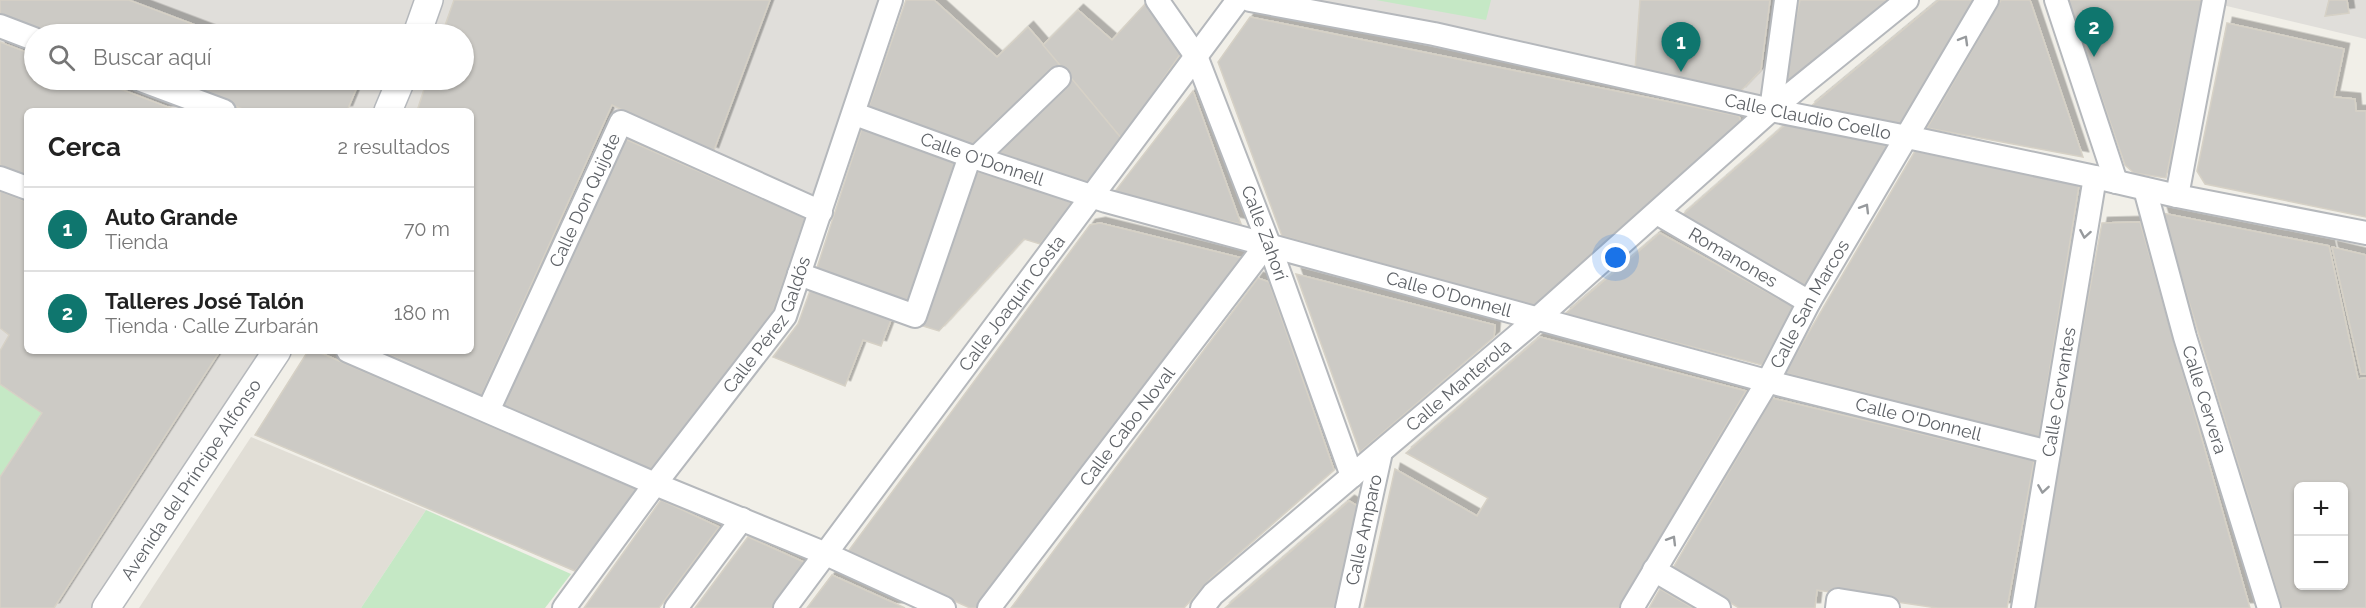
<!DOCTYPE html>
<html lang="es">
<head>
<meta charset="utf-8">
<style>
	:root { --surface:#fff; --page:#f2f2f2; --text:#222; --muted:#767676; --line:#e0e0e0; --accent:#0f766e }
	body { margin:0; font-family:Raleway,sans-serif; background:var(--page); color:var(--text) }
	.controls { position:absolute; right:18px; bottom:18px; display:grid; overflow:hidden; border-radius:9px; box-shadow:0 2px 4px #0004 }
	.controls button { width:54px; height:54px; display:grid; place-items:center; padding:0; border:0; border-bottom:2px solid var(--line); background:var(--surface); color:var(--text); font:30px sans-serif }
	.you { position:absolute; left:1616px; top:258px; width:21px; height:21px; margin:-15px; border:4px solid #fff; border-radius:50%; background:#1a73e8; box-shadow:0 0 0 9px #1a73e833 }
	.badge { display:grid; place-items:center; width:39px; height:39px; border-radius:50%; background:var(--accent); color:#fff; font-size:20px; font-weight:700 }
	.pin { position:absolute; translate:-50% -50px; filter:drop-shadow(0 2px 3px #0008) }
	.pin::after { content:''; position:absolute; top:32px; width:21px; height:18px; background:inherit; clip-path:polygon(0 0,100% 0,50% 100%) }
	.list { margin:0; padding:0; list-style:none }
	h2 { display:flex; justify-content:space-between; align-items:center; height:78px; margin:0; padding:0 24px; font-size:26px }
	h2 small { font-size:20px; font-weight:400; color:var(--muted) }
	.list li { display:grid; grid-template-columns:39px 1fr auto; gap:18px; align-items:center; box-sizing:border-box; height:84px; padding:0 24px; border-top:2px solid var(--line) }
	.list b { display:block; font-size:22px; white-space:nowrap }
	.list p { margin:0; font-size:20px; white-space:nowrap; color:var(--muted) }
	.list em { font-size:20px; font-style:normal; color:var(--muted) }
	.icon { flex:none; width:33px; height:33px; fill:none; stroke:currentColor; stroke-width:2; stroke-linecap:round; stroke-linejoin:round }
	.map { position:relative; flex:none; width:2366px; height:608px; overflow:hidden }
	.search { position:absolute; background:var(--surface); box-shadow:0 2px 4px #0004; left:24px; top:24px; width:450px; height:66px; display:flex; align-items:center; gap:15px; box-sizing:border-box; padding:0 21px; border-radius:33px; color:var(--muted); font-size:22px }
	.panel { position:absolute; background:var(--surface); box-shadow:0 2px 4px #0004; left:24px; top:108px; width:450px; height:246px; border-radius:9px }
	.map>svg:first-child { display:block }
	.industrial { fill:#e0deda; fill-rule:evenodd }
	.education { fill:#e1ded6 }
	.green { fill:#c5e8c5 }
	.building { fill:#cccac5; stroke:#d6d1c6; stroke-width:1.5; fill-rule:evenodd; filter:url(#shadow) }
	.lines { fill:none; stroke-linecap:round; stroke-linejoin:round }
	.minor-casing { stroke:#b5b8bc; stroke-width:26 }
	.tertiary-casing { stroke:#b5b8bc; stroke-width:30 }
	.minor { stroke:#fff; stroke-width:22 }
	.tertiary { stroke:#fff; stroke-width:27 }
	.oneway { stroke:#979a9d }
	.labels { text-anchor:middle; stroke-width:6; stroke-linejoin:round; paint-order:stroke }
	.street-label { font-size:18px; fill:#5f6368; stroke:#fff }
</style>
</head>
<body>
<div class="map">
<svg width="2366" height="608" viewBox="0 0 2366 608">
	<defs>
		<filter id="shadow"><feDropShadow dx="5.5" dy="-5.5" stdDeviation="0" flood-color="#0004"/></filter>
	</defs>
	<rect width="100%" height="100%" fill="#f1efe8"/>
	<g class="industrial">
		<path d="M 0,0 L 890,0 L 785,316 L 655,484 L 348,351 L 471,351 L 471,111 L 27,111 L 27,351 L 277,351 L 105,608 L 0,608 ZM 34,34 L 464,34 L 464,80 L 34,80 Z"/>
		<path d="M 1250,0 L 1907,0 L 1771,110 Z"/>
		<path d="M 2214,0 L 2366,0 L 2366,39 L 2214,3 Z"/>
	</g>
	<path class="education" d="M 251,437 L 426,510 L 361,608 L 139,608 Z"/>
	<g class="green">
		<path d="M 1376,0 L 1491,0 L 1486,20 Z"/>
		<path d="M 0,384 L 42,413 L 0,477 Z"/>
		<path d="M 426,510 L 571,574 L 545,608 L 361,608 Z"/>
	</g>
	<g class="building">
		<path d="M 0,0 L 129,0 L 219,34 L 47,34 L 0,16 Z"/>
		<path d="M 454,0 L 770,0 L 713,153 L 612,105 L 481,396 L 381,351 L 471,351 L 471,111 L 417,111 L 427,80 L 464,80 L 464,34 L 442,34 Z"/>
		<path d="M 906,0 L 934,0 L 997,57 L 1028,27 L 1061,65 L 974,149 L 867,112 Z"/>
		<path d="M 1640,0 L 1770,0 L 1761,70 L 1740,92 L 1635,70 Z"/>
		<path d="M 1800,0 L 1893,0 L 1792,83 L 1783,79 Z"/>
		<path d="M 1939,0 L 1975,0 L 1903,126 L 1810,107 Z"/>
		<path d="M 2001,0 L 2030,0 L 2083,157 L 1927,128 Z"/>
		<path d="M 2068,0 L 2203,0 L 2166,178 L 2134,173 L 2125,165 Z"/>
		<path d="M 2329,0 L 2347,0 L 2349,13 L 2325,16 Z"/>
		<path d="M 1148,1 L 1181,53 L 1122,139 L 1043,45 L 1078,10 L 1112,40 Z"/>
		<path d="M 1250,17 L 1739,116 L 1742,126 L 1534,306 L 1282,236 L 1218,62 Z"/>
		<path d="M 2227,23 L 2344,49 L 2334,97 L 2355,99 L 2356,111 L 2366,111 L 2366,217 L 2205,184 L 2197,171 Z"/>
		<path d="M 0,42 L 34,55 L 34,80 L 97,80 L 178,111 L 27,111 L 27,176 L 0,165 Z"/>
		<path d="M 1072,79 L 1122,139 L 1086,187 L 989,158 Z"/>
		<path d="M 165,80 L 336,80 L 357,87 L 347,111 L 248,111 Z"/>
		<path d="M 1193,91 L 1241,224 L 1113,194 Z"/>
		<path d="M 1796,123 L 1891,144 L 1806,288 L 1680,217 L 1785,125 Z"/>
		<path d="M 862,128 L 958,163 L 910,307 L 815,274 Z"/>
		<path d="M 625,139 L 805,218 L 772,315 L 654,476 L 502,406 Z"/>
		<path d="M 1915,151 L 2079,185 L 2039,437 L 1785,373 Z"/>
		<path d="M 982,171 L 1075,201 L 1040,244 L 1024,239 L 939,331 L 923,326 L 973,175 Z"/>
		<path d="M 0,191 L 27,202 L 27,351 L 220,351 L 54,608 L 0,608 L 0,477 L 42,413 L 0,384 L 0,351 L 9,335 L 0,328 Z"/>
		<path d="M 2162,213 L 2329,246 L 2358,379 L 2366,378 L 2366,608 L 2282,608 ZM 2298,486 L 2344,486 L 2344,586 L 2298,586 Z"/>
		<path d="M 2140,222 L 2250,608 L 2031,608 L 2102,223 Z"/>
		<path d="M 1100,223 L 1242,258 L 978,608 L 970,608 L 847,553 L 1090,225 Z"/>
		<path d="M 1660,233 L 1794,307 L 1762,365 L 1565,314 Z"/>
		<path d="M 2332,247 L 2366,255 L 2366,374 L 2361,374 Z"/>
		<path d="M 1296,274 L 1495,325 L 1494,337 L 1360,452 Z"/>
		<path d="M 1258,278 L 1269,282 L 1334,470 L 1211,578 L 1184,608 L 1011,608 Z"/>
		<path d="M 810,291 L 891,320 L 881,346 L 863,340 L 845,386 L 773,357 L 798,324 Z"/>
		<path d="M 1540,337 L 1746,391 L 1619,608 L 1364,608 L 1395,469 L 1477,516 L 1488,498 L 1406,453 Z"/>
		<path d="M 308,351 L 316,351 L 641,491 L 575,571 L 255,435 Z"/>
		<path d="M 1772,398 L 2034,461 L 2007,608 L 1937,608 L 1817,590 L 1815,608 L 1739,608 L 1673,568 Z"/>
		<path d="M 661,500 L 719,527 L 659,608 L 584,608 Z"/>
		<path d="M 1349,501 L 1363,509 L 1339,608 L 1225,608 Z"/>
		<path d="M 748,537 L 806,563 L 772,608 L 695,608 Z"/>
		<path d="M 832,575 L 905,608 L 807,608 Z"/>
		<path d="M 1660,589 L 1693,608 L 1649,608 Z"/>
	</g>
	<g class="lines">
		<defs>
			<g id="minor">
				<path id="s1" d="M 1157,0 L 1196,56 L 1270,247 L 1352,476"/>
				<path id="s2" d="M 1250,0 L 1434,34 L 1771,110 L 1907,137 L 2095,177 L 2177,196 L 2366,233"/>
				<path d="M 2056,0 L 2116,182"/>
				<path d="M 0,26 L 34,39"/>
				<path d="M 141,80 L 224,111"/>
				<path d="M 1771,110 L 1786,0"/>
				<path id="s3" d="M 855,114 L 970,156 L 1106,201 L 1781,385 L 2049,452"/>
				<path d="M 976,158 L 1059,78"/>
				<path d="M 0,178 L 27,188"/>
				<path id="s4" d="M 2145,189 L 2185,337 L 2269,608"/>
				<path d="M 2177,196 L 2214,0"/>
				<path id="s5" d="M 1657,213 L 1809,302"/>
				<path d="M 799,274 L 915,316 L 970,156"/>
				<path d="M 348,351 L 655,484 L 826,554 L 944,608"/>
				<path id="s6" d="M 488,411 L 621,122 L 821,212"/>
				<path d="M 1654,570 L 1719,608"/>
				<path id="s7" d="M 564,608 L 655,484 L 785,316 L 891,0"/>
				<path d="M 676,608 L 742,519"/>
				<path id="s8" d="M 785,608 L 1238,0"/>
				<path id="s9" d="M 989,608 L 1266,245"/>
				<path id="s10" d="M 1202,608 L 1213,594 L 1538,318 L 1771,110 L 1907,0"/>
				<path id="s11" d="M 1347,608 L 1381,452"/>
				<path id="s12" d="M 1632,608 L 1768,381 L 1809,302 L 1987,0"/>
				<path d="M 1837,608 L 1838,600 L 1888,608"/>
				<path id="s13" d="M 2023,608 L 2095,177"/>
			</g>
			<g id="tertiary">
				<path d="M 417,34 L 429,0"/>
				<path d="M 388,111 L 401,80"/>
				<path id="s14" d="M 106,608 L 277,351"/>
			</g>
		</defs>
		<use href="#minor" class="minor-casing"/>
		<use href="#tertiary" class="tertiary-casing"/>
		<use href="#minor" class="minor"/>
		<use href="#tertiary" class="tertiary"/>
	</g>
	<defs><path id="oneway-chevron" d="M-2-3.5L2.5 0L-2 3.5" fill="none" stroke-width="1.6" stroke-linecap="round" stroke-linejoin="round" transform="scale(1.5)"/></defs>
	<g class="oneway">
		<use href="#oneway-chevron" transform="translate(1964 40) rotate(-60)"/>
		<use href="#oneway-chevron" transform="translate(1865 208) rotate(-59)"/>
		<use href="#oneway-chevron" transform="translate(2085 234) rotate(100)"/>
		<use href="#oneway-chevron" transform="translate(2043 489) rotate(99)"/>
		<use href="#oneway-chevron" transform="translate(1672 540) rotate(-59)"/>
	</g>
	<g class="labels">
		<g class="street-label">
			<text dy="6" stroke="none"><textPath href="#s2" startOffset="570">Calle Claudio Coello</textPath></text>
			<text dy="6" stroke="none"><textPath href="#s3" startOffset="135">Calle O'Donnell</textPath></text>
			<text dy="6" stroke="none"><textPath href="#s6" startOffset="232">Calle Don Quijote</textPath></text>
			<text dy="6" stroke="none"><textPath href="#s1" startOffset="258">Calle Zahorí</textPath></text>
			<text dy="6" stroke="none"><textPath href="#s5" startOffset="88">Romanones</textPath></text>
			<text dy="6" stroke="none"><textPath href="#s3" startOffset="621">Calle O'Donnell</textPath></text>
			<text dy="6" stroke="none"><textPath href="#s8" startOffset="380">Calle Joaquín Costa</textPath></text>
			<text dy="6" stroke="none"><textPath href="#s12" startOffset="352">Calle San Marcos</textPath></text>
			<text dy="6" stroke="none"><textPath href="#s7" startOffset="350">Calle Pérez Galdós</textPath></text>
			<text dy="6" stroke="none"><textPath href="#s10" startOffset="340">Calle Manterola</textPath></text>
			<text dy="6" stroke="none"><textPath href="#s13" startOffset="219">Calle Cervantes</textPath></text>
			<text dy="6" stroke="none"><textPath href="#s4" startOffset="219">Calle Cervera</textPath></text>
			<text dy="6" stroke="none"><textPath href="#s3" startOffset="1107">Calle O'Donnell</textPath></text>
			<text dy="6" stroke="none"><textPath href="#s9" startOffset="228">Calle Cabo Noval</textPath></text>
			<text dy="6" stroke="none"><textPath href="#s14" startOffset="154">Avenida del Príncipe Alfonso</textPath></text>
			<text dy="6" stroke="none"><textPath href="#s11" startOffset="80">Calle Amparo</textPath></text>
		</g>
	</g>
</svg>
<div class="controls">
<button>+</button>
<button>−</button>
</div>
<div class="you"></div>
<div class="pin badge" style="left:1681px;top:72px">1</div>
<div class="pin badge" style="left:2094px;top:57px">2</div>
<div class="search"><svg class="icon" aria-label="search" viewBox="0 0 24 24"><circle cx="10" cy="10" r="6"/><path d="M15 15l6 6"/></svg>Buscar aquí</div>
<section class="panel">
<h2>Cerca<small>2 resultados</small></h2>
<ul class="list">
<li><span class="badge">1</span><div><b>Auto Grande</b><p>Tienda</p></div><em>70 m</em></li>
<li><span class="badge">2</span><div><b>Talleres José Talón</b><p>Tienda · Calle Zurbarán</p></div><em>180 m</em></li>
</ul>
</section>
</div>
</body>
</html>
